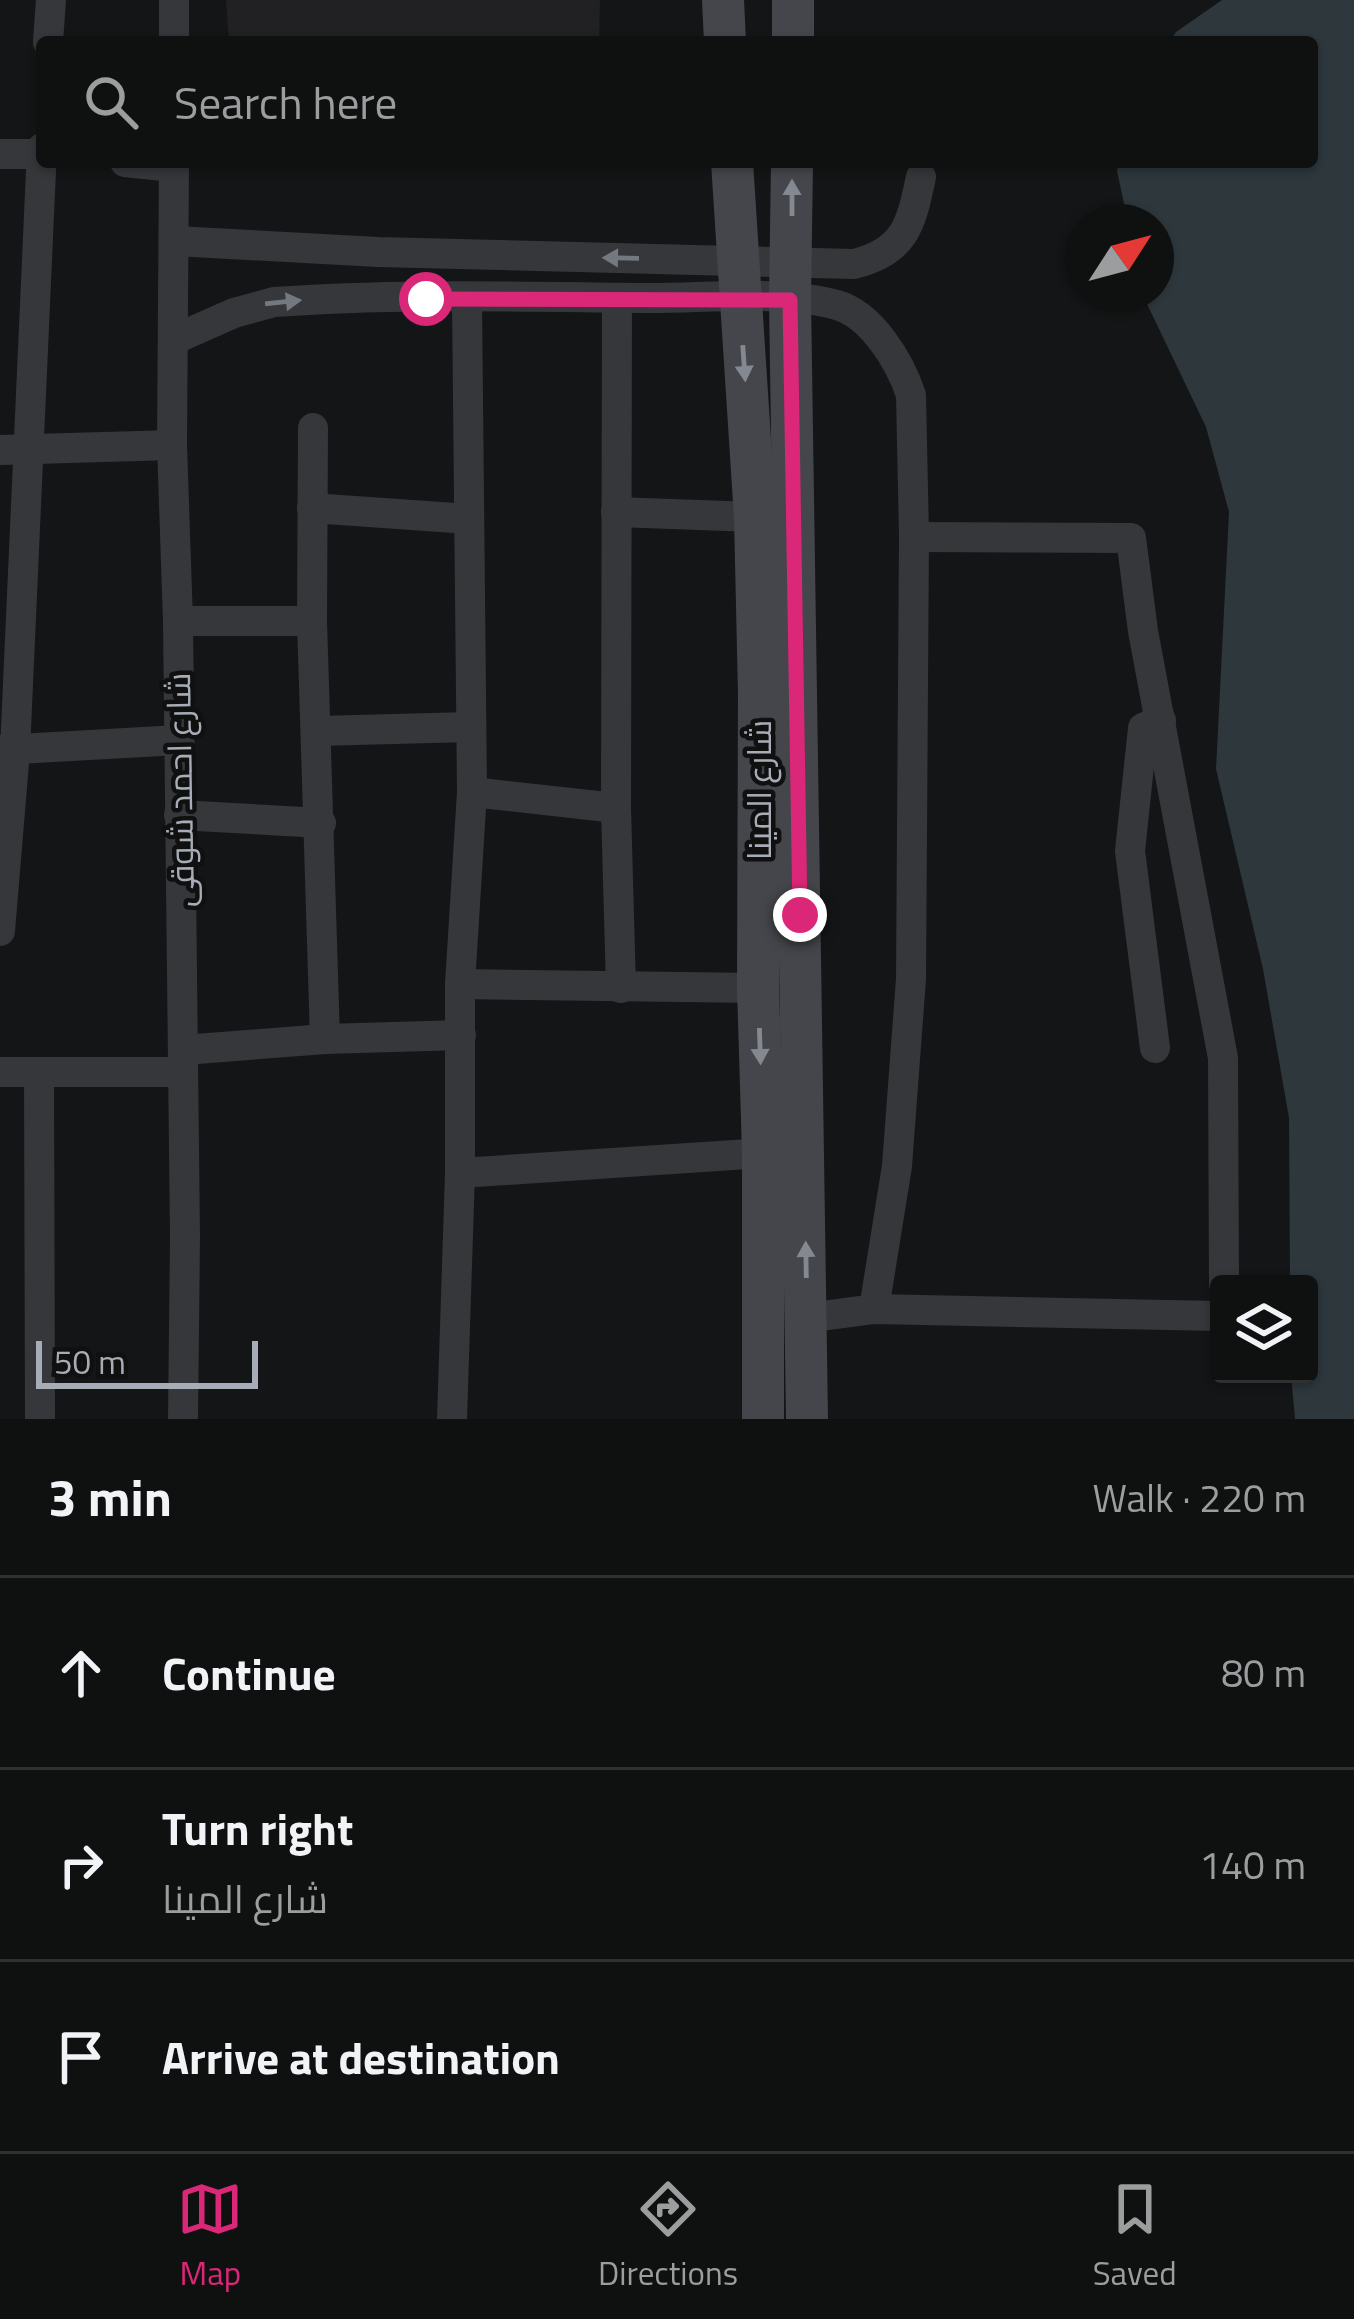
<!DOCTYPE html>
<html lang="en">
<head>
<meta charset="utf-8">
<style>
	:root { --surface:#0f1010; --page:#1d1e1e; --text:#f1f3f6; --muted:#9b9d9f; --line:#2f3030; --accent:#db2777 }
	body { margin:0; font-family:"Titillium Web",Cairo,sans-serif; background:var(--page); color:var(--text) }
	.controls { position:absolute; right:36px; bottom:36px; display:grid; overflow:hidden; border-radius:12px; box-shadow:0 3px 9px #0004 }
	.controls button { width:108px; height:108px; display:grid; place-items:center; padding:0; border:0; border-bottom:3px solid var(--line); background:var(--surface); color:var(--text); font:60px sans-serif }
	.compass { position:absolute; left:1066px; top:204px; width:108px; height:108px; border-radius:50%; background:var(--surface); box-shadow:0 3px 9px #0004; rotate:54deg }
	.scale { position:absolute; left:36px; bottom:30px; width:222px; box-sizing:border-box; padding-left:12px; border:6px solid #a6adb6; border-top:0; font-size:33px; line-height:42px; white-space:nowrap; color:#a6adb6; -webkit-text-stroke:9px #101011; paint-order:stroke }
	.stop { position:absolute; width:36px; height:36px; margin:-27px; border:9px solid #db2777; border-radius:50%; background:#fff }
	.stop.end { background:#db2777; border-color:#fff; box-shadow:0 3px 12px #0008 }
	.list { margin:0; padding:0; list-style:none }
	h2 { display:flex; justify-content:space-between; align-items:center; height:156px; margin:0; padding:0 48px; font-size:51px }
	h2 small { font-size:39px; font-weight:400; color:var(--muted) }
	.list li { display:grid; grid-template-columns:78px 1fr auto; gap:36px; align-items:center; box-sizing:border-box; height:192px; padding:0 48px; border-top:3px solid var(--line) }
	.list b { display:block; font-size:45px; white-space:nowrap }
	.list p { margin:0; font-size:39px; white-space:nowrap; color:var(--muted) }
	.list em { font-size:39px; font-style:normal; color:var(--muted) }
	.icon { flex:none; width:66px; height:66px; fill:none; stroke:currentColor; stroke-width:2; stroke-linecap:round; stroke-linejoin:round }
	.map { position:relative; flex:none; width:1354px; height:1419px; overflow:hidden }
	.search { position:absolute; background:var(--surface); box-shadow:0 3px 9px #0004; left:36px; right:36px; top:36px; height:132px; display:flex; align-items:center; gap:30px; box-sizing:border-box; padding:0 42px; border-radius:12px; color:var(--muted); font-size:45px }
	.sheet { height:732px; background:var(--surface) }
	nav { display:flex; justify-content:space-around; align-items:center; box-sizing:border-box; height:168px; border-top:3px solid var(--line); background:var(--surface); font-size:33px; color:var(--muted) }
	nav a { display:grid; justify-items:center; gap:6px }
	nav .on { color:var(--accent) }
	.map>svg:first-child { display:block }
	.built { fill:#212123 }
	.water { fill:#2d373c }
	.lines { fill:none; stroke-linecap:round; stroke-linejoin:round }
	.minor { stroke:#36373b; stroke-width:30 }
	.secondary { stroke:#44464b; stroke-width:42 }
	.oneway { fill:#848991 }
	.oneway2 { fill:#74787f }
	.route { stroke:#db2777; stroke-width:15 }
	.labels { text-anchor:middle; stroke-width:9; stroke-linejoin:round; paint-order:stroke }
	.street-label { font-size:33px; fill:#a6adb6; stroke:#101011 }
</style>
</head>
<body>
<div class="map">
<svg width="1354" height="1419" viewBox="0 0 1354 1419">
	<rect width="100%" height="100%" fill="#141516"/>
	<path class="built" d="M 226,0 L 600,0 L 599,42 L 229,42 Z"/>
	<path class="water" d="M 1222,0 L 1354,0 L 1354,1419 L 1295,1419 L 1291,1374 L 1309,1374 L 1309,1284 L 1290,1284 L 1289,1118 L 1263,969 L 1216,769 L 1229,512 L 1206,427 L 1147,304 L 1145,294 L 1156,294 L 1156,222 L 1128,222 L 1117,171 L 1119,162 L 1312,162 L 1312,42 L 1169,42 L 1176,32 Z"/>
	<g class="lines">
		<g class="minor">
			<path d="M 48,42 L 51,0"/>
			<path d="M 174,42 L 174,0"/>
			<path d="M 0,154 L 42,154"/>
			<path d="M 125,162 L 174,167"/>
			<path d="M 174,162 L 172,445 L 178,621 L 185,1237 L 183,1419"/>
			<path d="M 175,241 L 378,252 L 854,264 C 906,251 911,224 921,177"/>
			<path d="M 617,298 L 616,808 L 621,988"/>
			<path d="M 173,340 L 234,313 L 274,302 C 397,293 529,297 653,298 C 708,298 783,290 837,305 C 872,315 900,362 911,395 L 914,537 L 911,979 L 897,1166 L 874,1309"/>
			<path d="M 313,428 L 312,621 L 325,1039"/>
			<path d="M 0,450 L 172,445"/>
			<path d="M 312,508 L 469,519"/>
			<path d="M 616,512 L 755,517"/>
			<path d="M 914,537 L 1131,538 L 1143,631 L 1223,1058 L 1224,1284"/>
			<path d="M 178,621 L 312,621"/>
			<path d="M 318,731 L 470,727"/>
			<path d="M 0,750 L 179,740"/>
			<path d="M 472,792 L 616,808"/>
			<path d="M 179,815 L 321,823"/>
			<path d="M 0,931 L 15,751 L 42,148"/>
			<path d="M 460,984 L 758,988"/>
			<path d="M 1155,1048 L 1130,851 L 1143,728 L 1161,720"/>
			<path d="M 183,1050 L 325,1039 L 461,1035"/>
			<path d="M 0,1072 L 181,1072"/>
			<path d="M 39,1072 L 40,1419"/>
			<path d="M 460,1173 L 780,1152"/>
			<path d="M 807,1318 L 874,1309 L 1219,1316"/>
			<path d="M 452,1419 L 460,1173 L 460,984 L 472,792 L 467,299"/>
		</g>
		<g class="secondary">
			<path d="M 723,0 L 725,42"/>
			<path d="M 793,42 L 793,0"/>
			<path d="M 732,162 L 755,517 L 759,694 L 758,988 L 763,1152 L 763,1419"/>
			<path d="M 792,162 L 790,300 L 807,1419"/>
		</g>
	</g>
	<defs><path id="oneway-solid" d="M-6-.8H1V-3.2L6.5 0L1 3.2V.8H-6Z" transform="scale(3)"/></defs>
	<g class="oneway">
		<use href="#oneway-solid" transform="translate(792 198) rotate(-90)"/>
		<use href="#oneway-solid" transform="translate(744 363) rotate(86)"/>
		<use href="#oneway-solid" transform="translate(760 1046) rotate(88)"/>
		<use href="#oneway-solid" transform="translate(806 1260) rotate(-91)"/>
	</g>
	<g class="oneway2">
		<use href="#oneway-solid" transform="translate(621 258) rotate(-179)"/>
		<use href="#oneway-solid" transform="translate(283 302) rotate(-6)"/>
	</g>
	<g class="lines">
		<path class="route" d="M 426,299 L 790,300 L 800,915"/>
	</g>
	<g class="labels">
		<g class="street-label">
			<text transform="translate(180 790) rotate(-91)" y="12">شارع احمد شوقى</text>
			<text transform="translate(759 790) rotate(-90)" y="12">شارع المينا</text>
		</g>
	</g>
</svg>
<div class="controls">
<button><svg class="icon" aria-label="layers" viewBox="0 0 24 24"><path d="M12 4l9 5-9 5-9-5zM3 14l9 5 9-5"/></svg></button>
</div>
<svg class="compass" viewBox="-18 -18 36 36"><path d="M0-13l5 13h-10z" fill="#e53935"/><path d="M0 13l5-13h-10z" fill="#9b9d9f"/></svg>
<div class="scale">50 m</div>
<div class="stop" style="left:426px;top:299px"></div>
<div class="stop end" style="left:800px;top:915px"></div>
<div class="search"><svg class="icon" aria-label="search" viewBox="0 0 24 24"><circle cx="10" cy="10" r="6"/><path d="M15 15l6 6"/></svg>Search here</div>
</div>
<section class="sheet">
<h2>3 min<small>Walk · 220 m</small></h2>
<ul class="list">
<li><svg class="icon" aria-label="ahead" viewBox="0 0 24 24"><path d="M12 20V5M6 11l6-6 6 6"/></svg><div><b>Continue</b></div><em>80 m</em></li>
<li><svg class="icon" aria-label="right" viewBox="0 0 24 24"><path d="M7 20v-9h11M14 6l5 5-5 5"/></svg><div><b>Turn right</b><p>شارع المينا</p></div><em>140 m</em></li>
<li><svg class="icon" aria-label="arrive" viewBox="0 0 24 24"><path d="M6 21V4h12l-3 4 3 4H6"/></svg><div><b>Arrive at destination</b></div></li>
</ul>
</section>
<nav>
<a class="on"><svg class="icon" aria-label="map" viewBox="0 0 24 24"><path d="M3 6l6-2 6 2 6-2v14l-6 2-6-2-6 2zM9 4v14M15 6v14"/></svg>Map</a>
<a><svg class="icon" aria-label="directions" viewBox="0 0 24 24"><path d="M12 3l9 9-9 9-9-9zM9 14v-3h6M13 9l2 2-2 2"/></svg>Directions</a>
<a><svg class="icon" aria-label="saved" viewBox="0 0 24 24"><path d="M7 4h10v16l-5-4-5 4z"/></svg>Saved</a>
</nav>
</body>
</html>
